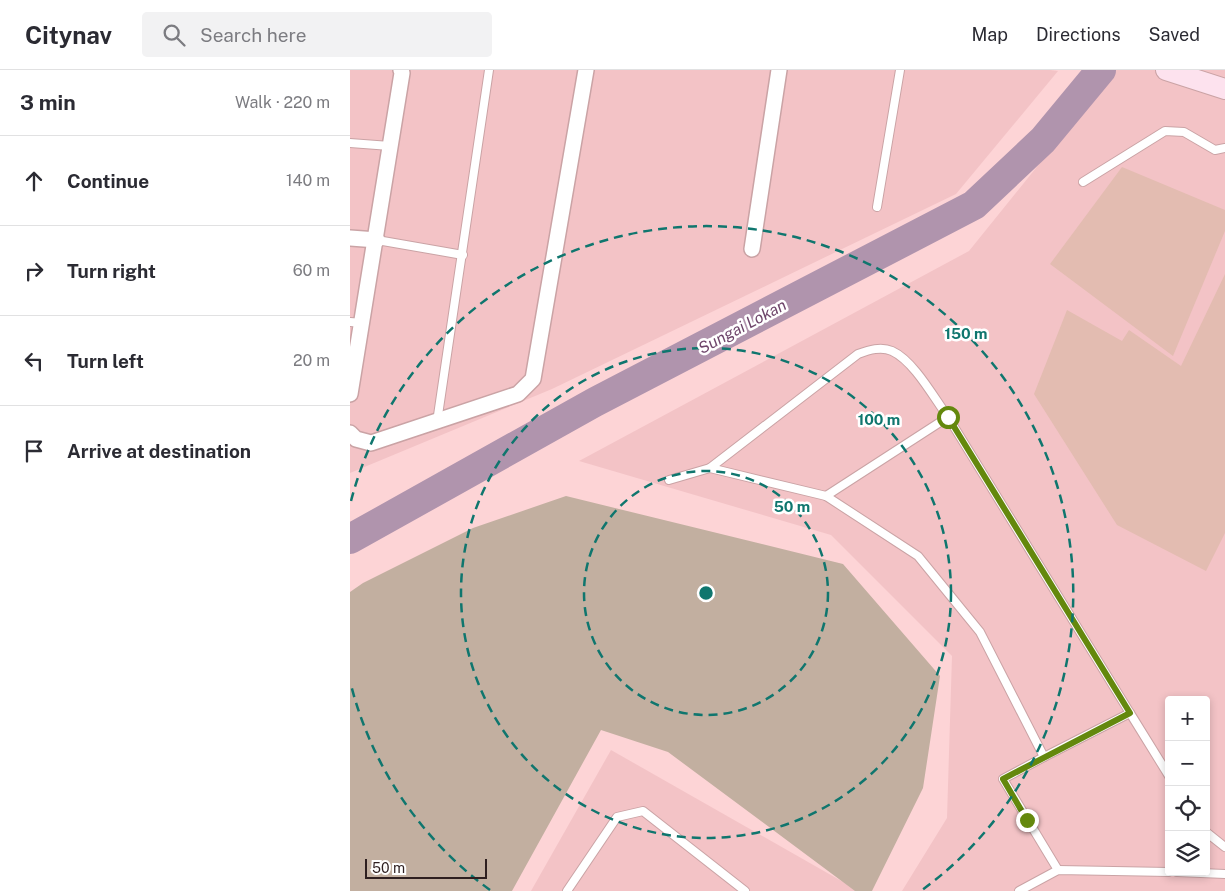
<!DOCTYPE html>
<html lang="en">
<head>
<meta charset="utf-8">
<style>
	:root { --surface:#fff; --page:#f2f2f3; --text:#2b2b33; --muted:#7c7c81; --line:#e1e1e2 }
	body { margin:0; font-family:"Public Sans",sans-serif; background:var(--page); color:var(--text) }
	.controls { position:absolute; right:15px; bottom:15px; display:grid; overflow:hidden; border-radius:5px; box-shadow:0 2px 8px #0003 }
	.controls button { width:45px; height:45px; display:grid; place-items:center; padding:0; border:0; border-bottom:1px solid var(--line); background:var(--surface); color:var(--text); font:25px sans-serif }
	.scale { position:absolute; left:15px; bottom:12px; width:122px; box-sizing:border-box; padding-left:5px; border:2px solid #2e1f20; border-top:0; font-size:14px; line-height:18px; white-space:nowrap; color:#2e1f20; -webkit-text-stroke:4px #fff; paint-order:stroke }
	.stop { position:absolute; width:15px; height:15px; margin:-11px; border:4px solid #64880d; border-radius:50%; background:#fff }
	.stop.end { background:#64880d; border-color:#fff; box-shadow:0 1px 5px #0008 }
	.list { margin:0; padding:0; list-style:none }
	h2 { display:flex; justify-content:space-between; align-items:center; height:65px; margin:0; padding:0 20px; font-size:21px }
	h2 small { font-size:16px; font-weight:400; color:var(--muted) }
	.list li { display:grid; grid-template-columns:32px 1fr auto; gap:15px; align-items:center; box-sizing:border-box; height:90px; padding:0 20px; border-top:1px solid var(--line) }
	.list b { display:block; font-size:19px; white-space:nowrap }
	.list em { font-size:16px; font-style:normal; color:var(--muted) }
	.icon { flex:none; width:28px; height:28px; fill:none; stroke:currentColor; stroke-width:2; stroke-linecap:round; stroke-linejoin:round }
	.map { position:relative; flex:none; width:875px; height:821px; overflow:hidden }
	header { display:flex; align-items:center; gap:30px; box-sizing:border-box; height:70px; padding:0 25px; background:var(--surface); border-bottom:1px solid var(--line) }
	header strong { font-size:24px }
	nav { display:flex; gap:28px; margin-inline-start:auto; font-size:18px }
	.search { width:350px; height:45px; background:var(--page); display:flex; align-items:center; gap:12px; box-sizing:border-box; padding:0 18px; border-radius:5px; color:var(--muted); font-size:19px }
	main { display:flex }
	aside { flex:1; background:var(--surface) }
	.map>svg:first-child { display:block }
	.built { fill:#f3c3c6; fill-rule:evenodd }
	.green { fill:#c2afa0 }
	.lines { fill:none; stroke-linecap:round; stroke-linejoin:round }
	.river { stroke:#b094ad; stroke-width:30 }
	.building { fill:#e3bcb1 }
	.lane-casing { stroke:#caa3a5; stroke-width:10 }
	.street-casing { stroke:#caa3a5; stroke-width:18 }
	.secondary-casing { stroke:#caa3a5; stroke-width:22 }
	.lane { stroke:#fff; stroke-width:8 }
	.street { stroke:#fff; stroke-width:15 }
	.secondary { stroke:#fde2ee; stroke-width:20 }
	.route { stroke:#64880d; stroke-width:6 }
	.ring { fill:none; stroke:#0f766e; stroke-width:2.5; stroke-dasharray:9 6 }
	.labels { text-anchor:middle; stroke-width:5; stroke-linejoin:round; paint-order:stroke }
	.water-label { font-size:16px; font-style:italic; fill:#6f466b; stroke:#fff }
	.centre { fill:#0f766e; stroke:#fff; stroke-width:2.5 }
	.ring-label { font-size:15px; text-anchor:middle; font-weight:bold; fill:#0f766e; stroke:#fff; stroke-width:5; stroke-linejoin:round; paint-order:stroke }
</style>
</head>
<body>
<header>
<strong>Citynav</strong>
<div class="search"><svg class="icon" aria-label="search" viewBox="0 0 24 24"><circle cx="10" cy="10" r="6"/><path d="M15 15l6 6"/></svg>Search here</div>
<nav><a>Map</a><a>Directions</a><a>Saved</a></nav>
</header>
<main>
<aside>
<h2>3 min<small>Walk · 220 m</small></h2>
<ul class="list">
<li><svg class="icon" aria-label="ahead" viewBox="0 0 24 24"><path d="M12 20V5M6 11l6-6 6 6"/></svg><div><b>Continue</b></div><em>140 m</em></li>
<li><svg class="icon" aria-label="right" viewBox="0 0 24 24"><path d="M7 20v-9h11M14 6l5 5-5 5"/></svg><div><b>Turn right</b></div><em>60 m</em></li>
<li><svg class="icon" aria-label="left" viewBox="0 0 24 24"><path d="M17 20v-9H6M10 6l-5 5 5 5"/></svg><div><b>Turn left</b></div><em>20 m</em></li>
<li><svg class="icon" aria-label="arrive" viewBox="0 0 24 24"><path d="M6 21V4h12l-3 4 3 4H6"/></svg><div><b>Arrive at destination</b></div></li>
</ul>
</aside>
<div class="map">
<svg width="875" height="821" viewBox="0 0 875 821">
	<rect width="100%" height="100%" fill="#fdd4d6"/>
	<g class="built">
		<path d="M 0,0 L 700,0 L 708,1 L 606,124 L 202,319 L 0,403 Z"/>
		<path d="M 765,0 L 875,0 L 875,821 L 552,821 L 597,748 L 602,586 L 481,465 L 229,391 L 619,181 ZM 819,630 L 856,630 L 856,802 L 819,802 Z"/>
		<path d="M 261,680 L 509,821 L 181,821 Z"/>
	</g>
	<path class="green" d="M 216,426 L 493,494 L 590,606 L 573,718 L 522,821 L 505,821 L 318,682 L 251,660 L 162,821 L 0,821 L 0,522 L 13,513 L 123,458 Z"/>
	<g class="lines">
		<path class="river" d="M 0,469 L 245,332 L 624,135 L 693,70 L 751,0"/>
	</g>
	<g class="building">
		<path d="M 772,97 L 875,140 L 875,161 L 823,286 L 700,194 Z"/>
		<path d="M 875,204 L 875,463 L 856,501 L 767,455 L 684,324 L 717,240 L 772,271 L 779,260 L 831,296 Z"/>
	</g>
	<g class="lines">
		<defs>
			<g id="lane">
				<path d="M 0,73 L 40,76"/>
				<path d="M 733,112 L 815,61 L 834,62 L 865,80 L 875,78"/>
				<path d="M 527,137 L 550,0"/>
				<path d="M 27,170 L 113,185"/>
				<path d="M 0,252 L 13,253"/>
				<path d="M 598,347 L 780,643"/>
				<path d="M 87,352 L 139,0"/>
				<path d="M 360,398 L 508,284 C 519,280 531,276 542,281 C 564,291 584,328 598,347 L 476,426"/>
				<path d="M 319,410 L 360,398 L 476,426 L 568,486 L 630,562 L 694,687 L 780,643 L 819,706"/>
				<path d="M 694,687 L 653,709 L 708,800"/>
				<path d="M 856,762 L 875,777"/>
				<path d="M 827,802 L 875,804"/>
				<path d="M 217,821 L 267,747 L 293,741 L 395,821"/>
				<path d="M 669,821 L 708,800 L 819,802"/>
			</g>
			<g id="street">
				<path d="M 0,168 L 27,170"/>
				<path d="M 402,179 L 429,0"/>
				<path d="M 0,324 L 52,3 L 51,0"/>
				<path d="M 0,363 L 6,369 L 21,373 L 168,324 L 183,309 L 236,0"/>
			</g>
			<path id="secondary" d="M 816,0 L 875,19"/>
		</defs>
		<use href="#lane" class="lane-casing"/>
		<use href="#street" class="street-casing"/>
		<use href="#secondary" class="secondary-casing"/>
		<use href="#lane" class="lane"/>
		<use href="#street" class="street"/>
		<use href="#secondary" class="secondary"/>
	</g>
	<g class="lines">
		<path class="route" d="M 598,347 L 780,643 L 653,709 L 677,750"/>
	</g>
	<g class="ring">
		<circle cx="356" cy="523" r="122"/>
		<circle cx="356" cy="523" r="245"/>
		<path d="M140 820A367 367 0 0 1 1 615M1 431A367 367 0 1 1 572 820"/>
	</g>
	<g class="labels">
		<g class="water-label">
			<text transform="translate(392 256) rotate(-28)" y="6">Sungai Lokan</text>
		</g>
	</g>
	<circle cx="356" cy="523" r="8" class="centre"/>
	<g class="ring-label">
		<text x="616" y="269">150 m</text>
		<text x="529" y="355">100 m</text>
		<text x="442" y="442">50 m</text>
	</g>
</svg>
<div class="controls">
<button>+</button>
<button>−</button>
<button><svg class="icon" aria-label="locate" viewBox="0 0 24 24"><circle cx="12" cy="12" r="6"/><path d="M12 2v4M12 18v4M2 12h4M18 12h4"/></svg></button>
<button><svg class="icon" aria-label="layers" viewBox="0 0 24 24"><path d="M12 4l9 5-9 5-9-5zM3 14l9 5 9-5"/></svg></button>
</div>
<div class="scale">50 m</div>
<div class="stop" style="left:598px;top:347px"></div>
<div class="stop end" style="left:677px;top:750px"></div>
</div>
</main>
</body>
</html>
